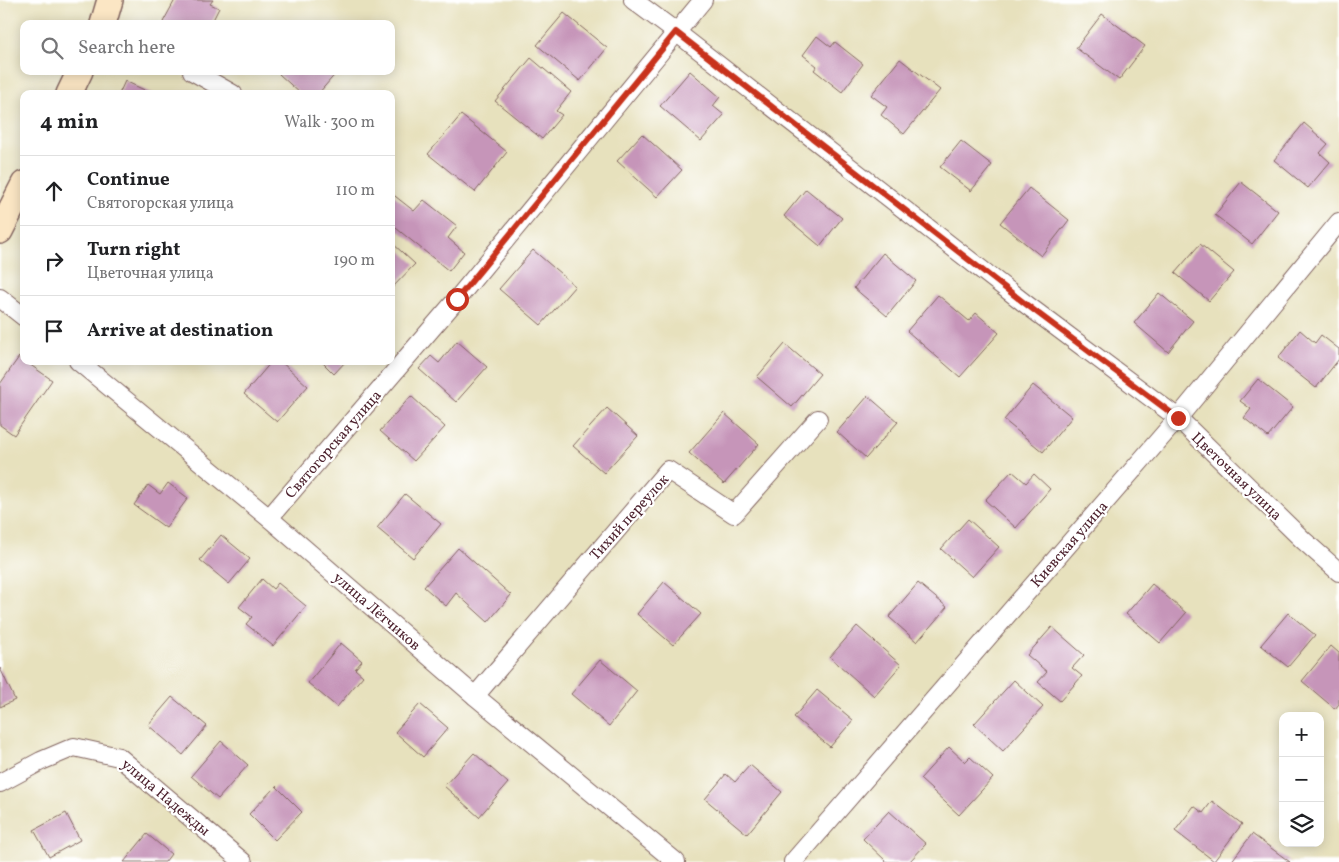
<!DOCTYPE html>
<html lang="en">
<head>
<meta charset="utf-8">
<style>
	:root { --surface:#fff; --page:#f6f6f6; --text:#202124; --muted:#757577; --line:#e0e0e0 }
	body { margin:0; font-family:Vollkorn,serif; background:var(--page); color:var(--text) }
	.controls { position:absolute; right:15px; bottom:15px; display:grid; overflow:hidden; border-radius:10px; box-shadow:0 2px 12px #0003 }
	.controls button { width:45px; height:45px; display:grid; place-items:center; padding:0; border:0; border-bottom:1px solid var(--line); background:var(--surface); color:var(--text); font:25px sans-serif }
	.stop { position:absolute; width:15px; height:15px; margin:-11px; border:4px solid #c8321e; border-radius:50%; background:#fff }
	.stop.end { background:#c8321e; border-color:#fff; box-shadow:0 1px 5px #0008 }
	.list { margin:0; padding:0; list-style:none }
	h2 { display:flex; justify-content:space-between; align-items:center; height:65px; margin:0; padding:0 20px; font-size:21px }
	h2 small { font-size:16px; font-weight:400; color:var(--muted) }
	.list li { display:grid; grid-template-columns:32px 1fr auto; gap:15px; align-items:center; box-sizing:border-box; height:70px; padding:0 20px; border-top:1px solid var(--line) }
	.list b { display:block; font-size:19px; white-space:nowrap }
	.list p { margin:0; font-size:16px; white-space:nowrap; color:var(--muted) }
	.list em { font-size:16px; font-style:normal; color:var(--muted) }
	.icon { flex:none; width:28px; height:28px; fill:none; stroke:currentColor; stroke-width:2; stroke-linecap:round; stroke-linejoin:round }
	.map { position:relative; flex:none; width:1339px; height:862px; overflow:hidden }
	.search { position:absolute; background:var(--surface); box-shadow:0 2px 12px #0003; left:20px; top:20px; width:375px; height:55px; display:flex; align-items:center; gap:12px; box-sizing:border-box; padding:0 18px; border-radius:10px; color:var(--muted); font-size:19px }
	.panel { position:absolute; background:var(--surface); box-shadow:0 2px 12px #0003; left:20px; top:90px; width:375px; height:275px; border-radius:10px }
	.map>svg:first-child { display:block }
	.building { fill:#c695b9 }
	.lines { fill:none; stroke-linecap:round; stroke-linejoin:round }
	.street-casing { stroke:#81635e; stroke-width:20 }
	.secondary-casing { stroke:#81635e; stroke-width:28 }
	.street { stroke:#fff; stroke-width:18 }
	.secondary { stroke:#fbe6c4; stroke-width:25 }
	.route { stroke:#c8321e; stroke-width:6 }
	.labels { text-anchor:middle; stroke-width:4.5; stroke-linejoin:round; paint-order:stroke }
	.street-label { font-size:15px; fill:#4a1f2b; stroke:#fff }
</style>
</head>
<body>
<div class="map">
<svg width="1339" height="862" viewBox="0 0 1339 862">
	<rect width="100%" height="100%" fill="#fff"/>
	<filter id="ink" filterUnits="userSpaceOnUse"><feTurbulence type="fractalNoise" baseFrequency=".02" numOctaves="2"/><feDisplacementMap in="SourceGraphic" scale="10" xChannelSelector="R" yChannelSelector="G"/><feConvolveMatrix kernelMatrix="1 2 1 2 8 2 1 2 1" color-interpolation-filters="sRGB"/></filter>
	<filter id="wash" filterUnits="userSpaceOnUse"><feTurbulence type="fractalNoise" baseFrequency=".0096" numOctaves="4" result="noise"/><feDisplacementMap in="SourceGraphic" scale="20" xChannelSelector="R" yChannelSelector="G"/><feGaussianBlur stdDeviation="1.12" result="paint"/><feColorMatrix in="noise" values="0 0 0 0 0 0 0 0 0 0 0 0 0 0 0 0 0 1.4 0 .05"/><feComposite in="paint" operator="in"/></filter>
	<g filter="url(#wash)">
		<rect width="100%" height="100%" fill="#e7e1bd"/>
		<g id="blocks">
			<g class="building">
				<path d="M 175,0 L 213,0 L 210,4 L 219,8 L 211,24 L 165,24 L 163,22 Z"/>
				<path d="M 564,13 L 607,48 L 580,81 L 537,45 Z"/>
				<path d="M 1102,14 L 1145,46 L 1119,80 L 1076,48 Z"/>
				<path d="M 817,36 L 831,47 L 835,42 L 863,64 L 842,92 L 814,70 L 817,66 L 803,55 Z"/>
				<path d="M 531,58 L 571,92 L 556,111 L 562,115 L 542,139 L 495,101 Z"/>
				<path d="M 900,59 L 940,90 L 904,134 L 881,115 L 887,107 L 871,95 Z"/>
				<path d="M 282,71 L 338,71 L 318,94 L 301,94 L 279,74 Z"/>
				<path d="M 690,71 L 720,97 L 713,106 L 724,115 L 701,141 L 660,106 Z"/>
				<path d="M 125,81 L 153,94 L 119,94 Z"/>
				<path d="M 461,115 L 507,152 L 475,192 L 428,154 Z"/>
				<path d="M 1304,123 L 1328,144 L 1320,153 L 1330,162 L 1308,188 L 1274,160 Z"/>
				<path d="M 642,134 L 682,170 L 657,197 L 617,161 Z"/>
				<path d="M 961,141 L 992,165 L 971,191 L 940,167 Z"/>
				<path d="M 1241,182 L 1278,211 L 1252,244 L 1215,215 Z"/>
				<path d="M 1029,188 L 1069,220 L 1041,256 L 1000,223 Z"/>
				<path d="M 806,189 L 842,218 L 820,246 L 784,216 Z"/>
				<path d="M 391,193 L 414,211 L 424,200 L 457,226 L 448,238 L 464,252 L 449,271 L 391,224 Z"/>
				<path d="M 391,242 L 415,264 L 391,289 Z"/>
				<path d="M 1200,244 L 1234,272 L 1209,301 L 1175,273 Z"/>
				<path d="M 533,250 L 575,286 L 541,325 L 499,289 Z"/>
				<path d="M 883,253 L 916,281 L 887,316 L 854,288 Z"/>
				<path d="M 1159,293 L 1193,321 L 1168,352 L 1134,323 Z"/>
				<path d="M 938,295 L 969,321 L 976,313 L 999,333 L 960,377 L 907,331 Z"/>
				<path d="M 1300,330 L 1315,343 L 1321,335 L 1339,349 L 1339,359 L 1316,388 L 1278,358 Z"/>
				<path d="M 457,341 L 487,367 L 456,402 L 419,369 L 431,356 L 439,363 Z"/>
				<path d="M 785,344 L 820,374 L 792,407 L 757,377 Z"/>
				<path d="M 19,357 L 52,380 L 14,435 L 0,425 L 0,384 Z"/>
				<path d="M 272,361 L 280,361 L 308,386 L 277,422 L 244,394 Z"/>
				<path d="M 321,361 L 346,361 L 334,374 Z"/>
				<path d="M 1258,379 L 1293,407 L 1268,437 L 1244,418 L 1251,409 L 1240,401 Z"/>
				<path d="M 1033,385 L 1072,417 L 1043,452 L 1004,420 Z"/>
				<path d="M 411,396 L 445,427 L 414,461 L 380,431 Z"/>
				<path d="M 868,396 L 898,422 L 866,458 L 837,432 Z"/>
				<path d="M 607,408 L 638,436 L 604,473 L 573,446 Z"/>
				<path d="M 724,413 L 759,444 L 724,484 L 689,453 Z"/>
				<path d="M 1012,471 L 1026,483 L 1034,474 L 1050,489 L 1016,528 L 985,500 Z"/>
				<path d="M 168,483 L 188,498 L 166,528 L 134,505 L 148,485 L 160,494 Z"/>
				<path d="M 405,494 L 441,524 L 413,558 L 377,528 Z"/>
				<path d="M 968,519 L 999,547 L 972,577 L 941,549 Z"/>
				<path d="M 221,535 L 250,559 L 229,584 L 200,560 Z"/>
				<path d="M 458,548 L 511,595 L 488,622 L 456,593 L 446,606 L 424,587 Z"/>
				<path d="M 262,579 L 273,589 L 278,583 L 306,606 L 273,646 L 246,624 L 252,617 L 239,607 Z"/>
				<path d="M 664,582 L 701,614 L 673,645 L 637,614 Z"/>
				<path d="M 918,583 L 947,607 L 917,642 L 889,617 Z"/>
				<path d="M 1152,584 L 1186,613 L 1160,643 L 1126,614 Z"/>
				<path d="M 1288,613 L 1315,635 L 1288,667 L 1261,645 Z"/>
				<path d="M 857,626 L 901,665 L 874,696 L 830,657 Z"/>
				<path d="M 1052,627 L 1084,655 L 1072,668 L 1082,676 L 1060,701 L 1038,682 L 1047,672 L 1027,655 Z"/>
				<path d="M 341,643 L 362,661 L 355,669 L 363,676 L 337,707 L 308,683 Z"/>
				<path d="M 1331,646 L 1339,653 L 1339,704 L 1335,709 L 1302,681 Z"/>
				<path d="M 600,660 L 637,691 L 609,726 L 571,694 Z"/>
				<path d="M 0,668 L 15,700 L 0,707 Z"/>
				<path d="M 1014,680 L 1043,707 L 1003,751 L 974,724 Z"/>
				<path d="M 817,690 L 853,720 L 830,747 L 794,717 Z"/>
				<path d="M 172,697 L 207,726 L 183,755 L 148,725 Z"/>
				<path d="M 420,704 L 448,728 L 423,757 L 395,732 Z"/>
				<path d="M 221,741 L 248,765 L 218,799 L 191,776 Z"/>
				<path d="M 949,747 L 965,762 L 970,757 L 993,778 L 959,815 L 920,779 Z"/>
				<path d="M 474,753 L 508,783 L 479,817 L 444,786 Z"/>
				<path d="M 750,765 L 782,792 L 747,834 L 705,799 L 726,774 L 735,782 Z"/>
				<path d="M 276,786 L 302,812 L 275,840 L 249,814 Z"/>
				<path d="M 1212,801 L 1242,824 L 1214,861 L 1175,831 L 1194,806 L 1203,813 Z"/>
				<path d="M 889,811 L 926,844 L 909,862 L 887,862 L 863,839 Z"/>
				<path d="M 66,813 L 80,840 L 49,857 L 34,830 Z"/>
				<path d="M 147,834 L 171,854 L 165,862 L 124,862 Z"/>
				<path d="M 1252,834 L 1290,862 L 1231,862 Z"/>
			</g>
		</g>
	</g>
	<g filter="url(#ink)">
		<use href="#blocks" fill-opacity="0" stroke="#81635e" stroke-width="1"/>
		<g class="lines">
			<defs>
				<g id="street">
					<path d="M 633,0 L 676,32 L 1027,305 L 1178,418 L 1303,540 L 1339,572"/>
					<path d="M 192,71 L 233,94"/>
					<path d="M 0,298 L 24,317"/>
					<path d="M 78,361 L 269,518 L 475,696 L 676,862"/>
					<path d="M 269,518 L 457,299 L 703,0"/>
					<path d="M 475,696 L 668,470 L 734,514 L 818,419"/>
					<path d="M 0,783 L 41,761 L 74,747 L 119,757 L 243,862"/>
					<path d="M 793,862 L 1178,418 L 1339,222"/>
				</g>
				<g id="secondary">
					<path d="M 103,24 L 110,0"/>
					<path d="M 69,94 L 80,71"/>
					<path d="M 0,231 L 24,184"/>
				</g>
			</defs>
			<use href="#street" class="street-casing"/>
			<use href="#secondary" class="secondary-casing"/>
			<use href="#street" class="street"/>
			<use href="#secondary" class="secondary"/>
		</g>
	</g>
	<g class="lines" filter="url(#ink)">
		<path class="route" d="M 457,299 L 676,32 L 1027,305 L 1178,418"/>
	</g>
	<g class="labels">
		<g class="street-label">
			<text transform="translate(333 444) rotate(-49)" y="5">Святогорская улица</text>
			<text transform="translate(1237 476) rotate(44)" y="5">Цветочная улица</text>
			<text transform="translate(629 517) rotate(-48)" y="5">Тихий переулок</text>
			<text transform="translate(1069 544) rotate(-49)" y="5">Киевская улица</text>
			<text transform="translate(377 611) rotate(41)" y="5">улица Лётчиков</text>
			<text transform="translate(166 797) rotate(40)" y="5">улица Надежды</text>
		</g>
	</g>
</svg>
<div class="controls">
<button>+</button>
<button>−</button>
<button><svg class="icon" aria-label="layers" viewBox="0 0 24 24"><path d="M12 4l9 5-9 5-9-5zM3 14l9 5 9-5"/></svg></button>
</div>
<div class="stop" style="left:457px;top:299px"></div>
<div class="stop end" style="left:1178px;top:418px"></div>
<div class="search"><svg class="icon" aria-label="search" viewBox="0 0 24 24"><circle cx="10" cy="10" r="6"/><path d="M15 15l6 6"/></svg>Search here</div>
<section class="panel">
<h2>4 min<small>Walk · 300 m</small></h2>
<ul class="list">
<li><svg class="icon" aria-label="ahead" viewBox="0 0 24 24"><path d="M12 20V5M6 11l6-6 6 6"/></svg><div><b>Continue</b><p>Святогорская улица</p></div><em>110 m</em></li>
<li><svg class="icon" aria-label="right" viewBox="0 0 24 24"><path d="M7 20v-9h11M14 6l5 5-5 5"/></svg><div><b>Turn right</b><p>Цветочная улица</p></div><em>190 m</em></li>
<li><svg class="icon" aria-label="arrive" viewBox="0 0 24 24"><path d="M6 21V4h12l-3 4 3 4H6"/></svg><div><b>Arrive at destination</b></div></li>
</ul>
</section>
</div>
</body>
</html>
